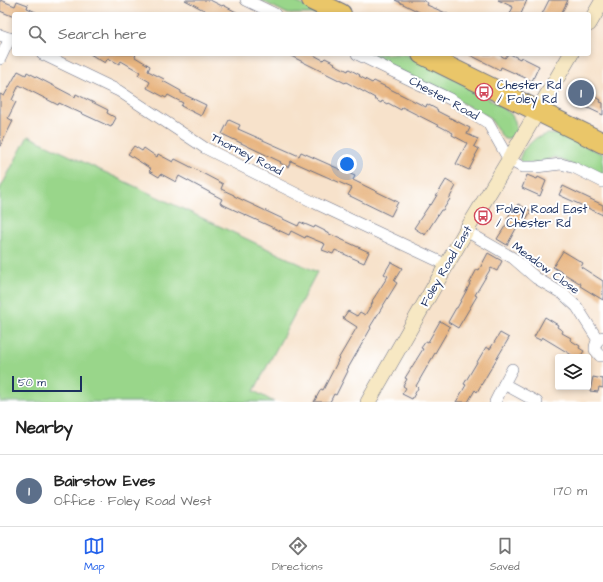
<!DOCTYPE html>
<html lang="en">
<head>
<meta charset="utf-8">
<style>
	:root { --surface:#fff; --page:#f6f6f6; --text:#222; --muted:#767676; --line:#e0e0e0; --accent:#2563eb }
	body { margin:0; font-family:"Architects Daughter",sans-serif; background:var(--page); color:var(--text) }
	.controls { position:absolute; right:12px; bottom:12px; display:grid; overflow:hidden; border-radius:4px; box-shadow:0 2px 6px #0003 }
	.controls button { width:36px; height:36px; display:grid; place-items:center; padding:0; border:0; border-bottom:1px solid var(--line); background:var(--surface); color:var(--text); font:20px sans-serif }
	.scale { position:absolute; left:12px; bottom:10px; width:70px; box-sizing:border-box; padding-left:4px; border:2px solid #1b2f5e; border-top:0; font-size:11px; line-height:14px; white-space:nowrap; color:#1b2f5e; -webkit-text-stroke:3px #fff; paint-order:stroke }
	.you { position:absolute; left:347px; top:164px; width:14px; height:14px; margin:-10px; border:3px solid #fff; border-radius:50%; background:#1a73e8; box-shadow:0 0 0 6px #1a73e833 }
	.badge { display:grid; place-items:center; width:26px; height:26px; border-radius:50%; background:var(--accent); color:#fff; font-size:13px; font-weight:700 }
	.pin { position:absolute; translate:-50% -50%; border:2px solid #fff; box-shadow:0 1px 4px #0006 }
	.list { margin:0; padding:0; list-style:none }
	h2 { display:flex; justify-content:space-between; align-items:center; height:52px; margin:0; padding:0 16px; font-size:17px }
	h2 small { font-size:13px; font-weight:400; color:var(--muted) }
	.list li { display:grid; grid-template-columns:26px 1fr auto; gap:12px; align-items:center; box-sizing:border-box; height:72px; padding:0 16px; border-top:1px solid var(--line) }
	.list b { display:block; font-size:15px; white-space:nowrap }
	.list p { margin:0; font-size:13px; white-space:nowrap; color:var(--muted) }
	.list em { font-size:13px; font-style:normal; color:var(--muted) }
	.icon { flex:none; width:22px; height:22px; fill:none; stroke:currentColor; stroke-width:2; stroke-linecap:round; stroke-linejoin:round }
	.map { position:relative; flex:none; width:603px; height:402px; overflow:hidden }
	.search { position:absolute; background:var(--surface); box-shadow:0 2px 6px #0003; left:12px; right:12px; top:12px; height:44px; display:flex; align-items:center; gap:10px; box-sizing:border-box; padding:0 14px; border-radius:4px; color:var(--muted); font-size:15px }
	.sheet { height:124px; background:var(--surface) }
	nav { display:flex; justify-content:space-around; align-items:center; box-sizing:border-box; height:56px; border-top:1px solid var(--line); background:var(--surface); font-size:11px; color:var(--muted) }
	nav a { display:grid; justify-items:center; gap:2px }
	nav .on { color:var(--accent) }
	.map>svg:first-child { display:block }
	.green { fill:#99d68a; stroke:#5a8274 }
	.building { fill:#e8b682 }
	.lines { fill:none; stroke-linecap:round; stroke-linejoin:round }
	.street-casing { stroke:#686e84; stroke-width:12 }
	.secondary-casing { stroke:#686e84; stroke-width:16 }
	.highway-casing { stroke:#686e84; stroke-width:22 }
	.street { stroke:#fff; stroke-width:11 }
	.secondary { stroke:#f7e8c3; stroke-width:15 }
	.highway { stroke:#eac669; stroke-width:20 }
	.labels { text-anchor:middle; stroke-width:4; stroke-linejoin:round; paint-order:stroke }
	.poi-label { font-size:12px; fill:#1b2f5e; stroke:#fff; text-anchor:start }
	.street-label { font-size:12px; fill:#1b2f5e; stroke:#fff }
</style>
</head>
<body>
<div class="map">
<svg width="603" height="402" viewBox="0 0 603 402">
	<rect width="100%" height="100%" fill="#fff"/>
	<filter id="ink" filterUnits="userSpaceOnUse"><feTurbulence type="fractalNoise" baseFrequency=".025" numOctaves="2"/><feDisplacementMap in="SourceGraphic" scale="8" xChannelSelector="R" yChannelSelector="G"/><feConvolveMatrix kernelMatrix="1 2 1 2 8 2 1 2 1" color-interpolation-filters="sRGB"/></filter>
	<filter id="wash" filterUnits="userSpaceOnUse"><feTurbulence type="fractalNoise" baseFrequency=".012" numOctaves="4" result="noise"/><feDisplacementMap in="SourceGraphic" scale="16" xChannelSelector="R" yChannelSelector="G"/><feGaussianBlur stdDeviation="0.9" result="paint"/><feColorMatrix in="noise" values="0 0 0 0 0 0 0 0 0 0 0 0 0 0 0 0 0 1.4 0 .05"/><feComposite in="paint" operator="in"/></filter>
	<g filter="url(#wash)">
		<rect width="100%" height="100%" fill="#f7e2cb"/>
		<g class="green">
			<path d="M 260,0 L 292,0 L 321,14 L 288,14 Z"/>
			<path d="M 367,54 L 405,54 L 441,71 L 499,105 L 511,114 L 515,121 L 516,129 L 513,137 L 504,139 L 489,117 Z"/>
			<path d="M 548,134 L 562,135 L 603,154 L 603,179 L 555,157 L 538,163 L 524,164 L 519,160 L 523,150 L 536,138 Z"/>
			<path d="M 28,136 L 317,272 L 254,391 L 274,402 L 0,402 L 0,189 Z"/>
		</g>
		<g id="blocks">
			<g class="building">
				<path d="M 0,0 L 15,6 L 17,1 L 28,5 L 27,8 L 40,14 L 14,14 L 14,17 L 0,11 Z"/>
				<path d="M 185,0 L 210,0 L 222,6 L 223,5 L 240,14 L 211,14 Z"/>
				<path d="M 395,0 L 422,0 L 428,3 L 427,5 L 448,14 L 423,14 Z"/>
				<path d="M 498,0 L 527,0 L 521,14 L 510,14 L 513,7 Z"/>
				<path d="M 549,0 L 568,0 L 561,14 L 542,14 Z"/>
				<path d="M 90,54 L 136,54 L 135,57 L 150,66 L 148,71 L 164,79 L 163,81 L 181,91 L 181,93 L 206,105 L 201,116 L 181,106 L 183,103 L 168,95 L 166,98 L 147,88 L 150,82 L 138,75 L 140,72 L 121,61 L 119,64 L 108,58 L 105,63 Z"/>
				<path d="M 287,54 L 312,54 L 323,60 L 325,58 L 335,63 L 334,64 L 348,71 L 349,69 L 360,75 L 359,76 L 372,83 L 374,81 L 426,107 L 427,104 L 438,110 L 437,111 L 470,128 L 467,134 L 478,139 L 474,146 L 479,149 L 475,156 L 476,156 L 469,170 L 456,164 L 467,143 L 452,135 L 453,133 L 402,107 L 401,110 L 388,103 L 387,104 L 382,101 L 381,103 L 374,99 L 375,98 L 346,82 L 345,83 Z"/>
				<path d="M 468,54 L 498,54 L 505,58 L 508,54 L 510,54 L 520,59 L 521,57 L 539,66 L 532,81 L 501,67 L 500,70 Z"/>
				<path d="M 18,71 L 26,75 L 27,72 L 75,97 L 76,94 L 108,110 L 107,113 L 116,118 L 111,127 L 59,103 L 58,105 L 19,85 L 12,100 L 16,102 L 8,118 L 13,121 L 0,147 L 0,94 L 4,96 Z"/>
				<path d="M 577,82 L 592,90 L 590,94 L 601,100 L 600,102 L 603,103 L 603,115 L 569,99 Z"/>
				<path d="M 229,120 L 240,125 L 238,129 L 299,156 L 301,152 L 355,176 L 353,180 L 398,202 L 391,216 L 348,195 L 352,188 L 291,161 L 288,167 L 280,163 L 281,162 L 222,134 Z"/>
				<path d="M 134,146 L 142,151 L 144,148 L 157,157 L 158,154 L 173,162 L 175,159 L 187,165 L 223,184 L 221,189 L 234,195 L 234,196 L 298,226 L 300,222 L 314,228 L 315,226 L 325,231 L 325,232 L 369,252 L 364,263 L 335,250 L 333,254 L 322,250 L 325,244 L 306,236 L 305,238 L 291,231 L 289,235 L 228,207 L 220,203 L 222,199 L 179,176 L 176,182 L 161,174 L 159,177 L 149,171 L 151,169 L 128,154 Z"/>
				<path d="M 527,175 L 537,179 L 538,177 L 546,181 L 540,196 L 522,188 Z"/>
				<path d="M 446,180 L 456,186 L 449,199 L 450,199 L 443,210 L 441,210 L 425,235 L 414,228 L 430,204 L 431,205 Z"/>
				<path d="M 563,186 L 603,205 L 603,215 L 559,195 Z"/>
				<path d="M 518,204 L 531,211 L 521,227 L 518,225 L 507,245 L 497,239 L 509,220 L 507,219 L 512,210 L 514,210 Z"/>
				<path d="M 563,251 L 583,263 L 581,267 L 603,281 L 603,300 L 580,286 L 581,284 L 553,267 Z"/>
				<path d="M 488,253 L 502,261 L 497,271 L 491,268 L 475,295 L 477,296 L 468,311 L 458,328 L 448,322 L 456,308 L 457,308 L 470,284 L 469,284 L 477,269 L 479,270 Z"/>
				<path d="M 391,262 L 402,268 L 394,281 L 397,283 L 370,327 L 371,328 L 347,370 L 348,371 L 336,395 L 334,394 L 330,402 L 314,402 L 321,389 L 323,390 L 338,361 L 337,361 L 357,327 L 343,318 L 348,311 L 357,316 L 360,312 L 365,315 L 373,302 L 372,301 L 388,276 L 384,274 Z"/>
				<path d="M 545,317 L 558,325 L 557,327 L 563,331 L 562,333 L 571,338 L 570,340 L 580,346 L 579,348 L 584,351 L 580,357 L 575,357 L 542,337 L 540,340 L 534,337 Z"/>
				<path d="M 440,321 L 450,327 L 416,386 L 418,388 L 412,399 L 402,394 L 406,388 L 403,386 L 407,379 L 405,378 L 423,349 L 421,348 L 426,341 L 428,342 Z"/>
				<path d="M 500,333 L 509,338 L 477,392 L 475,390 L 468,402 L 456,402 L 466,385 L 464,384 L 486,347 L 490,349 Z"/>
				<path d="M 593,377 L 603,379 L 603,388 L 599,387 L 598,392 L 590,391 Z"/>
			</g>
		</g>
	</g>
	<g filter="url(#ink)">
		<use href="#blocks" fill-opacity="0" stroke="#686e84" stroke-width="1"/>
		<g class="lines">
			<defs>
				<g id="street">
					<path d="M 246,0 L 275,14"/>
					<path d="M 0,35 L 14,40"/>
					<path d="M 42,54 L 119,91 L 205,148 L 315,203 L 447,265"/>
					<path d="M 357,54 L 452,100 L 488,123 L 509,160 L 522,167 L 536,167 L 561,164 L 575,168 L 603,182"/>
					<path d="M 0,59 L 10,38"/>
					<path d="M 466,231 L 513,258 L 536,278 L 563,294 L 577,307 L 598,340"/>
					<path d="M 603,337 C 597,340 595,343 595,350 L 600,356 L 603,356"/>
					<path d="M 504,384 L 512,369"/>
					<path d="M 495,402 L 504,384 L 537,402"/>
				</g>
				<g id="secondary">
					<path d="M 589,24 L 603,0"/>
					<path d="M 368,402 L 466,231 L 509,160 L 571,54"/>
				</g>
				<g id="highway">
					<path d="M 312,0 L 341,14"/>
					<path d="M 422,54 L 603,143"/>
				</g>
			</defs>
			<use href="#street" class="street-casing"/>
			<use href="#secondary" class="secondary-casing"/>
			<use href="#highway" class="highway-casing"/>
			<use href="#street" class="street"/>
			<use href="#secondary" class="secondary"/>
			<use href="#highway" class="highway"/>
		</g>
	</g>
	<defs>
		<symbol id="bus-ring" viewBox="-11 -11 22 22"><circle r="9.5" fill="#fff" stroke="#d1495b" stroke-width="1.5"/><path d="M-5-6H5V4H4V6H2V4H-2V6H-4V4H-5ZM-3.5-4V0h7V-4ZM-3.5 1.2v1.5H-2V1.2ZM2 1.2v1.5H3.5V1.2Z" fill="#d1495b"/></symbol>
	</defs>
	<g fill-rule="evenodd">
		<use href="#bus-ring" x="474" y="82" width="20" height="20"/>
		<use href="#bus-ring" x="473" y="206" width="20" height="20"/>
	</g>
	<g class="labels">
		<g class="poi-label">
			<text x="497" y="89">Chester Rd<tspan x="497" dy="14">/ Foley Rd</tspan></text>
			<text x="496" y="213">Foley Road East<tspan x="496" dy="14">/ Chester Rd</tspan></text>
		</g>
		<g class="street-label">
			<text transform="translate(444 98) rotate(29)" y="4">Chester Road</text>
			<text transform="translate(247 154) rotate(27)" y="4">Thorney Road</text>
			<text transform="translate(446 266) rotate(-60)" y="4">Foley Road East</text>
			<text transform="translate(546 268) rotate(36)" y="4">Meadow Close</text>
		</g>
	</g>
</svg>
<div class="controls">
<button><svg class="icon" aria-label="layers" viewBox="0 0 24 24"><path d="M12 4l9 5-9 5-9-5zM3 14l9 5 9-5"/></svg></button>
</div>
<div class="scale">50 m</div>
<div class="you"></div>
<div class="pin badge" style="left:581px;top:93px;background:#5c6f8a">1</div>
<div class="search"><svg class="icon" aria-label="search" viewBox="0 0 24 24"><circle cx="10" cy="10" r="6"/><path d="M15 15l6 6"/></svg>Search here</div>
</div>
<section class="sheet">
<h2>Nearby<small></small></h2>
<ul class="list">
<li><span class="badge" style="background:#5c6f8a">1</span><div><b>Bairstow Eves</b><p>Office · Foley Road West</p></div><em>170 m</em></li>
</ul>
</section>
<nav>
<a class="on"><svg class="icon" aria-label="map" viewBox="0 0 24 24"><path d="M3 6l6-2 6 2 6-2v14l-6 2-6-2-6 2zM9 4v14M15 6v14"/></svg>Map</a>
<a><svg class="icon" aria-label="directions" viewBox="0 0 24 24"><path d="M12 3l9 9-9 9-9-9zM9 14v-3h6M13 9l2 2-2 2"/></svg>Directions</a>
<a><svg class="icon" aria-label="saved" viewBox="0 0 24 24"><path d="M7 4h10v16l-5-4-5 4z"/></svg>Saved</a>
</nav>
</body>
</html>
